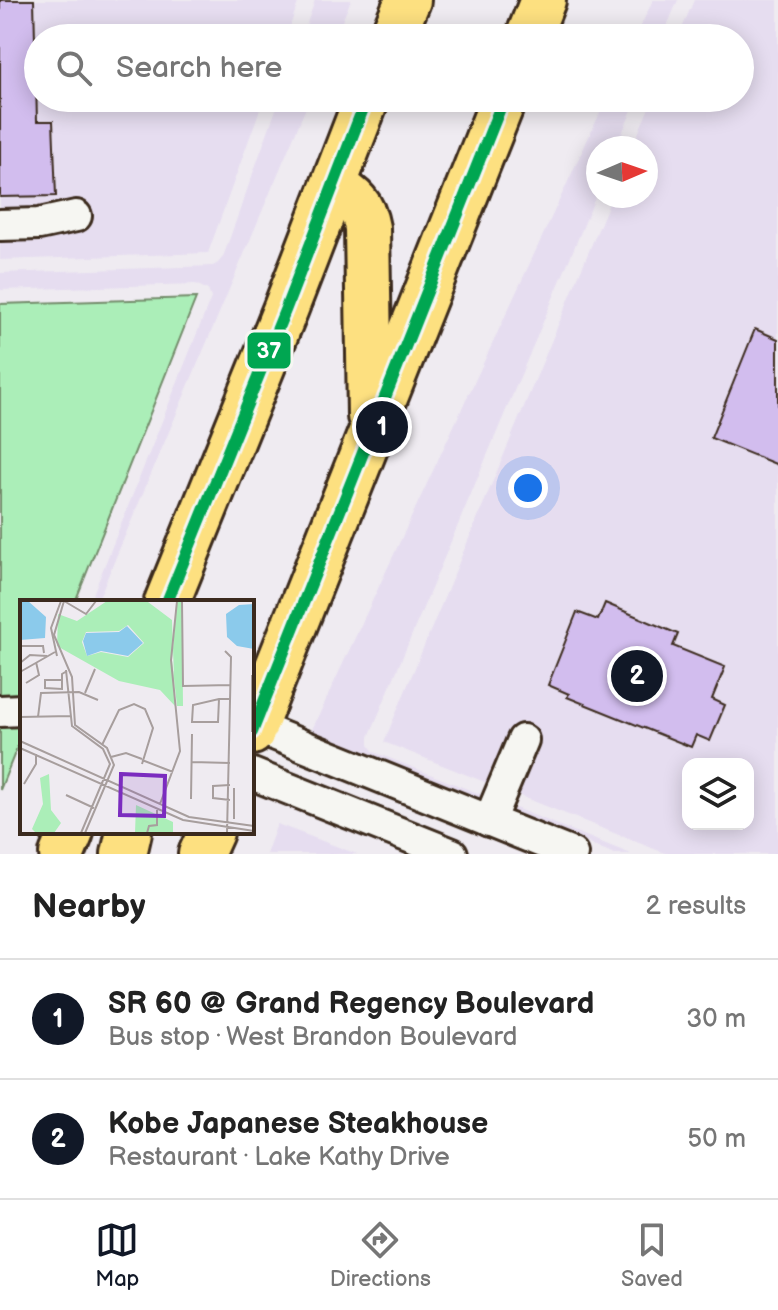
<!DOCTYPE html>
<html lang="en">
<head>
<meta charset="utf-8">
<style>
	:root { --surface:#fff; --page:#f2f2f2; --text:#222; --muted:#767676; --line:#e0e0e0; --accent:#111827 }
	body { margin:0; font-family:"Balsamiq Sans",sans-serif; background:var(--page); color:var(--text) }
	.controls { position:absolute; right:24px; bottom:24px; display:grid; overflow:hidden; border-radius:16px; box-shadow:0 4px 20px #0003 }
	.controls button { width:72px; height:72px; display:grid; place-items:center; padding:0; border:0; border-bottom:2px solid var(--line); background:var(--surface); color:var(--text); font:40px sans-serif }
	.compass { position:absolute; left:586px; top:136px; width:72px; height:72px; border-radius:50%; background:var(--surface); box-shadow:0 4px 20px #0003; rotate:88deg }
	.you { position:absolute; left:528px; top:488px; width:28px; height:28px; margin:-20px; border:6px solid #fff; border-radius:50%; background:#1a73e8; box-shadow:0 0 0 12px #1a73e833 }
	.badge { display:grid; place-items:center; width:52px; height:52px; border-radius:50%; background:var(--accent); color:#fff; font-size:26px; font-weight:700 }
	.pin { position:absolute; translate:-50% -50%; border:4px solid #fff; box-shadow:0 2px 8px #0006 }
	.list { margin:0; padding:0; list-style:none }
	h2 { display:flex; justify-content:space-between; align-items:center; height:104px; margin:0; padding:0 32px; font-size:34px }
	h2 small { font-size:26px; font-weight:400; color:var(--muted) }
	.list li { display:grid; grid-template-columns:52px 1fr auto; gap:24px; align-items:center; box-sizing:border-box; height:120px; padding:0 32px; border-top:2px solid var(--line) }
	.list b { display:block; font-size:30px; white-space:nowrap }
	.list p { margin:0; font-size:26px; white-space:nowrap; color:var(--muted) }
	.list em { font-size:26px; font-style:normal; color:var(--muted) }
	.icon { flex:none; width:44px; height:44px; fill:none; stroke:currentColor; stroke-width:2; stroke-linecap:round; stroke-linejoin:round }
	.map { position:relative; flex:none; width:778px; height:854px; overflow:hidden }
	.search { position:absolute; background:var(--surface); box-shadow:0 4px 20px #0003; left:24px; right:24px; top:24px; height:88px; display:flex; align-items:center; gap:20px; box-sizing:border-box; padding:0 28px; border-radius:44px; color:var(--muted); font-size:30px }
	.sheet { height:344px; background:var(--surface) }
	nav { display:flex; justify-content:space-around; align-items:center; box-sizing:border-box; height:112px; border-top:2px solid var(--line); background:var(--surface); font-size:22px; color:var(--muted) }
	nav a { display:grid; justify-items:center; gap:4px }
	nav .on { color:var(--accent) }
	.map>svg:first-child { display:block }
	.built { fill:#e6ddf0; fill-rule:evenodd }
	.green { fill:#abeeb8; stroke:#738c6b; stroke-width:2 }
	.building { fill:#d2bdee; stroke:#3b2a1e; stroke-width:2 }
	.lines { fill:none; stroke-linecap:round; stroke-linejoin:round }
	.minor-casing { stroke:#3b2a1e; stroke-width:36 }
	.highway-casing { stroke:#3b2a1e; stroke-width:50 }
	.minor { stroke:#f6f6f2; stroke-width:30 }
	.highway { stroke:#fde080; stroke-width:44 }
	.bus-1-casing { stroke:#f6f6f2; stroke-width:18 }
	.bus-1 { stroke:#00a651; stroke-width:12 }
	.inset-road { fill:none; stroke:#a79e9d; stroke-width:2 }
	.view { fill:#7b2cbf; fill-opacity:0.15; stroke:#7b2cbf; stroke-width:4 }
	.inset-edge { fill:none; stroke:#3b2a1e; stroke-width:4 }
	.line-badge { stroke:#f6f6f2; stroke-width:3 }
	.badge-label { font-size:22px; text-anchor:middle; font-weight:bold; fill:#fff }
</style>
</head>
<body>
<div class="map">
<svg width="778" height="854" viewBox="0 0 778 854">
	<rect width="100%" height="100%" fill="#efebf1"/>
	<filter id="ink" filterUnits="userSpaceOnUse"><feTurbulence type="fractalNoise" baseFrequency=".0125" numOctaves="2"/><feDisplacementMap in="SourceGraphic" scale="16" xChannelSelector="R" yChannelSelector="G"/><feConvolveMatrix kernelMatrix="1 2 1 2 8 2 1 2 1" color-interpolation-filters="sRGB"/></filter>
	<g filter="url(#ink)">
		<g class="built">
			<path d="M 0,0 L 299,0 L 286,38 L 38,38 L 38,98 L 264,98 L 208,253 L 0,260 Z"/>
			<path d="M 315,0 L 351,0 L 335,38 L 302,38 Z"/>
			<path d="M 653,0 L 678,0 L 662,38 L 635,38 Z"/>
			<path d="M 694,0 L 778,0 L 778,854 L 667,854 L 384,742 L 612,196 L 646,196 L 646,148 L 632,148 L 653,98 L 740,98 L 740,38 L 678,38 ZM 688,764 L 748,764 L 748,824 L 688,824 Z"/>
			<path d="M 280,98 L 310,98 L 97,602 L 90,602 L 211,298 L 208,290 L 196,284 L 0,290 L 0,273 L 213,266 L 218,263 L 223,257 Z"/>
			<path d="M 607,98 L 637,98 L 616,148 L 598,148 L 598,191 L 369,737 L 369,745 L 374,752 L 631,854 L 615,854 L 311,732 Z"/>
			<path d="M 277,824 L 357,854 L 266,854 Z"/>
		</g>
		<path class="green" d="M 196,298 L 75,602 L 22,602 L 22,735 L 0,790 L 0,304 Z"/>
		<g class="building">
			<path d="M 0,0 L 34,0 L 37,121 L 53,121 L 56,196 L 0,197 Z"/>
			<path d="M 755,329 L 778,339 L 778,465 L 711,438 Z"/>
			<path d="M 605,603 L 678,634 L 673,646 L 725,667 L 712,699 L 725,705 L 710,741 L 696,735 L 691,747 L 567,697 L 569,694 L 548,685 L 577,612 L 598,620 Z"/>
		</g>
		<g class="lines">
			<defs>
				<g id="minor">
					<path d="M 0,225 L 39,224 L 76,216"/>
					<path d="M 0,711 L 22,710"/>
					<path d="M 254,726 L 572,854"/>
					<path d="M 252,774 L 452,854"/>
					<path d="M 489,821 L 523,740"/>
				</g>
				<g id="highway">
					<path d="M 392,38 L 408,0"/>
					<path d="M 528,38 L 543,0"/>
					<path d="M 334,186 C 353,197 363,205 367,228 L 370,416"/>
					<path d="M 167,602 L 286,308 L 367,98"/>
					<path d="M 252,732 L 504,98"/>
					<path d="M 62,854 L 71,832"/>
					<path d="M 124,854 L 129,832"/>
					<path d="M 201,854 L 211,832"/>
				</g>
			</defs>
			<use href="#minor" class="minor-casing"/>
			<use href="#highway" class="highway-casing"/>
			<use href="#minor" class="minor"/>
			<use href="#highway" class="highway"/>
			<defs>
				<g id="bus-1">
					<path d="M 167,602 L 286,308 L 367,98"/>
					<path d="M 252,732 L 504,98"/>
				</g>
			</defs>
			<use href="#bus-1" class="bus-1-casing"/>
			<use href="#bus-1" class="bus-1"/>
		</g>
	</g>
	<g transform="translate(20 600)">
		<rect width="234" height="234" fill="#efebf1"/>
		<path d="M 87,1 L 128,2 L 152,20 L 155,106 L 140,90 L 99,81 L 37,46 L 38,14 L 57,21 ZM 108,25 L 124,43 L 108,57 L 81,52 L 67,56 L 62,42 L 66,32 L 99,31 ZM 157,1 L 162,1 L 163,106 L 157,106 L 152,60 ZM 29,174 L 31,210 L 41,223 L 34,233 L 16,233 L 12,229 L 23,204 L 20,178 ZM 116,205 L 153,222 L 153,233 L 115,233 Z" fill="#abeeb8" fill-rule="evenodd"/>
		<path d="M 0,1 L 8,1 L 26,17 L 25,38 L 0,40 ZM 234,4 L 234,49 L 217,46 L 207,37 L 206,14 L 219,5 ZM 107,26 L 123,43 L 108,56 L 81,51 L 67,56 L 63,41 L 66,33 L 99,32 Z" fill="#8bcaeb"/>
		<path class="inset-road" d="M 44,1 L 34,35 L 52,77 L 55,125 L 87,148 L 94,165 L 65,233M 44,1 L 66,14 L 76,1M 162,1 L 163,86 L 210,85M 0,46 L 23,46 L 24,53M 205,51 L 211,57 L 207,233M 37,56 L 31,28 L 41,1M 0,63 L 10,55 L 27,56M 46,70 L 52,126 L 83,149 L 90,164 L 61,233M 0,72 L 35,52M 42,80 L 25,80 L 25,88 L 42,89 L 42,74 L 47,71M 6,83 L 19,75 L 16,62M 65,93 L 75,69M 199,99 L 198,122 L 172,122 L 173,105 L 199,99 L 210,99M 0,117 L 51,116M 18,117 L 21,93 L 59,92 L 78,100M 232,132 L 232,75M 0,141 L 169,217 L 234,226M 82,145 L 99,110 L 114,104 L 125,109 L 133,128 L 122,164M 0,148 L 163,220 L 234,231M 91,157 L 106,153 L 122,159M 122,160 L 153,172M 172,162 L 210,163M 4,184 L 16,164 L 16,154M 210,185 L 193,186 L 193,198 L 210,200M 46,195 L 74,208M 171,199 L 172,134M 140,204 L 160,151 L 151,60 L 157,1M 214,219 L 214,188M 127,233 L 129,226 L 137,225 L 137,210"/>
		<path class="view" d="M 101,174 L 145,176 L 144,216 L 100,215 Z"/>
		<rect width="234" height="234" class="inset-edge"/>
	</g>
	<rect class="line-badge" x="246" y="331" width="46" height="39" rx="8" fill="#00a651"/>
	<g class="badge-label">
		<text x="269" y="358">37</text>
	</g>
</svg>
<div class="controls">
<button><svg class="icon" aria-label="layers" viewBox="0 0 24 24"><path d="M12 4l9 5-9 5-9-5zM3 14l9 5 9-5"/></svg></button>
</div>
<svg class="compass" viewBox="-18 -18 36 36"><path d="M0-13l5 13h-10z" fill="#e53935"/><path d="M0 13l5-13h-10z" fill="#767676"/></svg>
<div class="you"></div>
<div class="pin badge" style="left:382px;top:427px">1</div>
<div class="pin badge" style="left:637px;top:676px">2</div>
<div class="search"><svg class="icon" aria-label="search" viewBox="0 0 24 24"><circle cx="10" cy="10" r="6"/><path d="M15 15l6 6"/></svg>Search here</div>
</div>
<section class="sheet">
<h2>Nearby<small>2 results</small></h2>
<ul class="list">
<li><span class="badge">1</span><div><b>SR 60 @ Grand Regency Boulevard</b><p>Bus stop · West Brandon Boulevard</p></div><em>30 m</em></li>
<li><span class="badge">2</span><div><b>Kobe Japanese Steakhouse</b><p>Restaurant · Lake Kathy Drive</p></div><em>50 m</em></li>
</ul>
</section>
<nav>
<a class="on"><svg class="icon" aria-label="map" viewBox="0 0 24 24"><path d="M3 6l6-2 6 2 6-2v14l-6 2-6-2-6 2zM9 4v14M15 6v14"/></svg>Map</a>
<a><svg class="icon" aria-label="directions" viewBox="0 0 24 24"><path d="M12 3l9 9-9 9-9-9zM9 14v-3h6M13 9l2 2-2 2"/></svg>Directions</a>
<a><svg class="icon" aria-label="saved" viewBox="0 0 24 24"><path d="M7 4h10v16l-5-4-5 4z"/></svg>Saved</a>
</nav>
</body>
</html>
